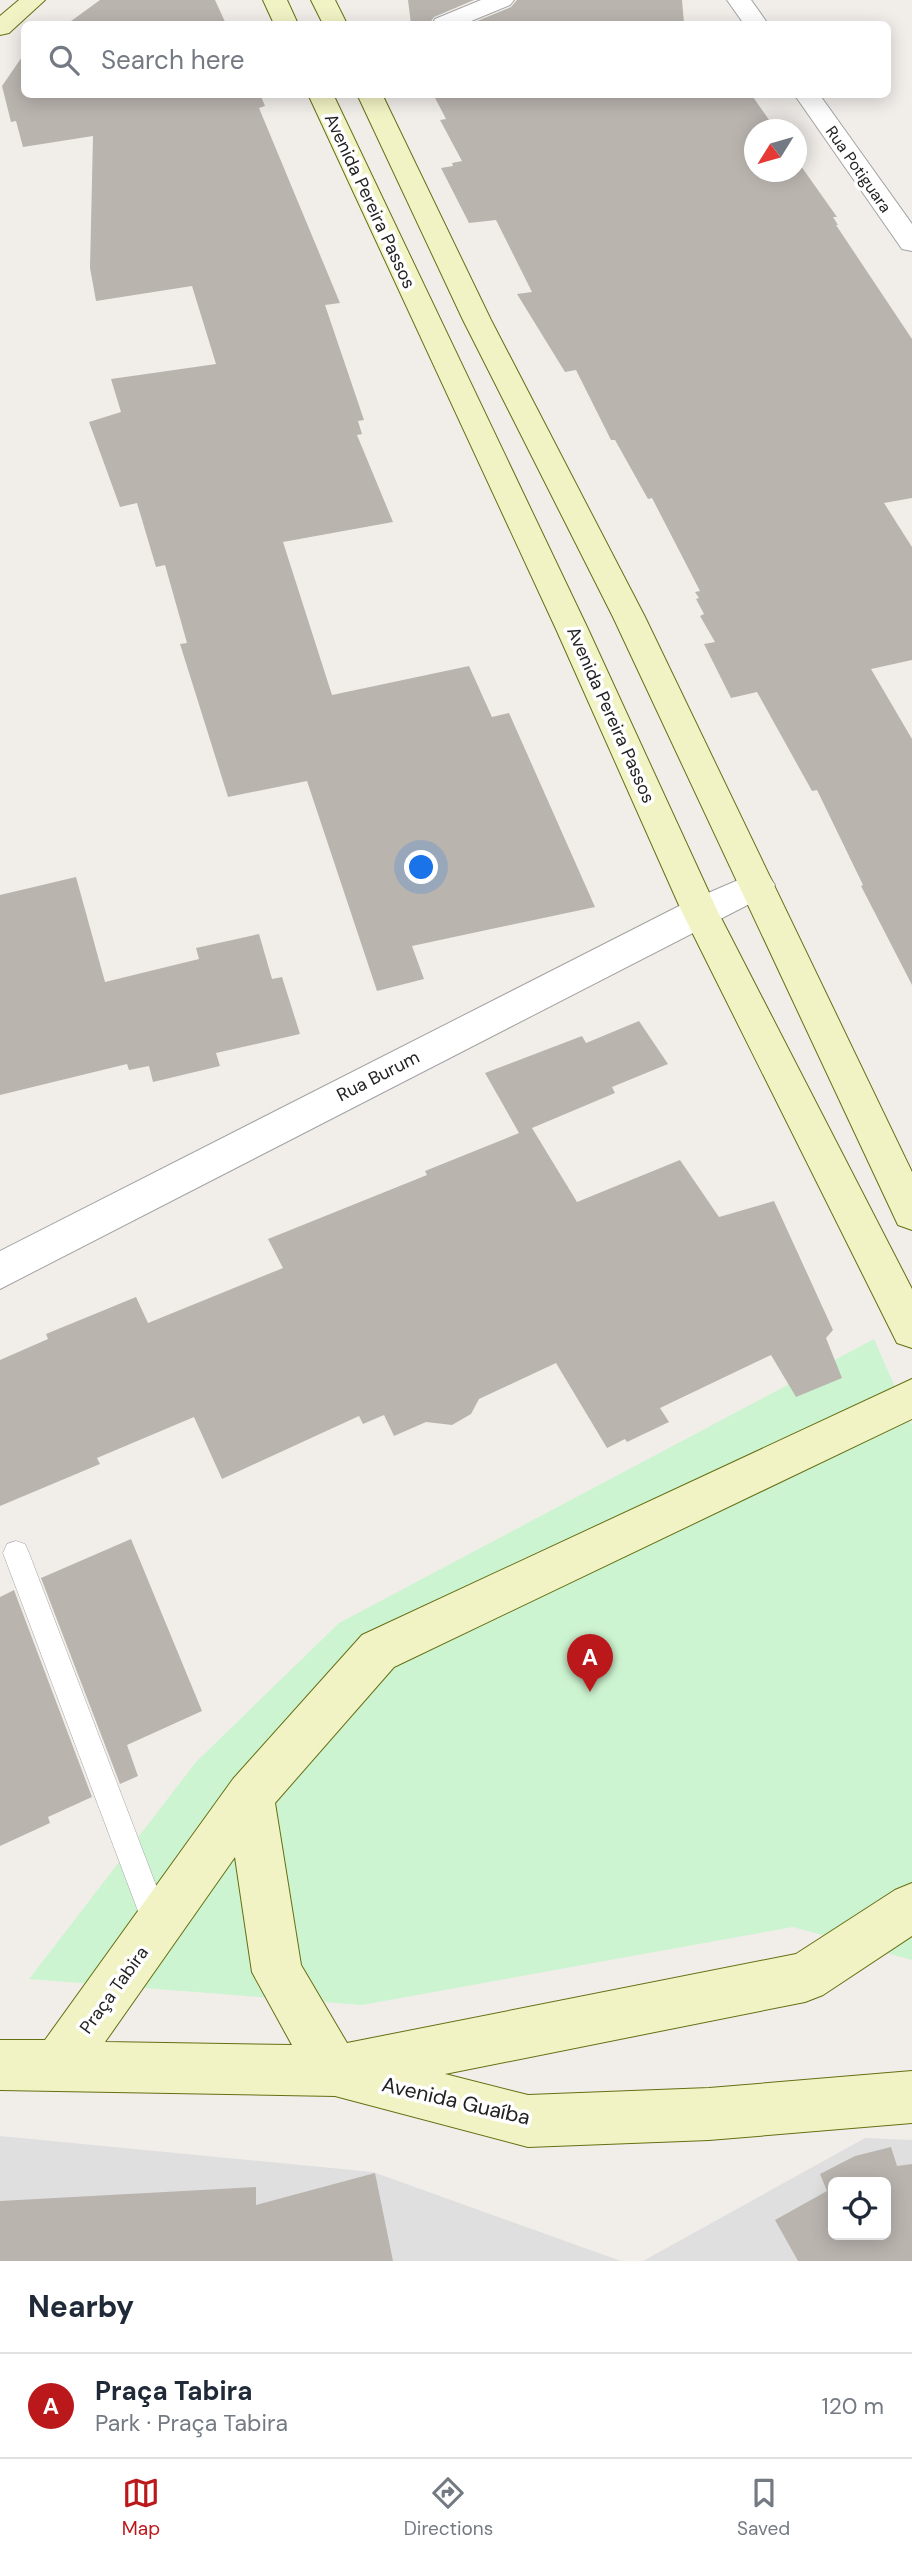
<!DOCTYPE html>
<html lang="en">
<head>
<meta charset="utf-8">
<style>
	:root { --surface:#fff; --page:#f2f2f3; --text:#1f2937; --muted:#747a83; --line:#e0e1e3; --accent:#bb181b }
	body { margin:0; font-family:"DM Sans",sans-serif; background:var(--page); color:var(--text) }
	.controls { position:absolute; right:21px; bottom:21px; display:grid; overflow:hidden; border-radius:10px; box-shadow:0 4px 18px #0003 }
	.controls button { width:63px; height:63px; display:grid; place-items:center; padding:0; border:0; border-bottom:2px solid var(--line); background:var(--surface); color:var(--text); font:35px sans-serif }
	.compass { position:absolute; left:744px; top:119px; width:63px; height:63px; border-radius:50%; background:var(--surface); box-shadow:0 4px 18px #0003; rotate:233deg }
	.you { position:absolute; left:422px; top:868px; width:24px; height:24px; margin:-18px; border:5px solid #fff; border-radius:50%; background:#1a73e8; box-shadow:0 0 0 10px #1a73e833 }
	.badge { display:grid; place-items:center; width:46px; height:46px; border-radius:50%; background:var(--accent); color:#fff; font-size:23px; font-weight:700 }
	.pin { position:absolute; translate:-50% -58px; filter:drop-shadow(0 2px 4px #0008) }
	.pin::after { content:''; position:absolute; top:37px; width:24px; height:21px; background:inherit; clip-path:polygon(0 0,100% 0,50% 100%) }
	.list { margin:0; padding:0; list-style:none }
	h2 { display:flex; justify-content:space-between; align-items:center; height:91px; margin:0; padding:0 28px; font-size:30px }
	h2 small { font-size:23px; font-weight:400; color:var(--muted) }
	.list li { display:grid; grid-template-columns:46px 1fr auto; gap:21px; align-items:center; box-sizing:border-box; height:105px; padding:0 28px; border-top:2px solid var(--line) }
	.list b { display:block; font-size:26px; white-space:nowrap }
	.list p { margin:0; font-size:23px; white-space:nowrap; color:var(--muted) }
	.list em { font-size:23px; font-style:normal; color:var(--muted) }
	.icon { flex:none; width:38px; height:38px; fill:none; stroke:currentColor; stroke-width:2; stroke-linecap:round; stroke-linejoin:round }
	.map { position:relative; flex:none; width:912px; height:2261px; overflow:hidden }
	.search { position:absolute; background:var(--surface); box-shadow:0 4px 18px #0003; left:21px; right:21px; top:21px; height:77px; display:flex; align-items:center; gap:18px; box-sizing:border-box; padding:0 24px; border-radius:10px; color:var(--muted); font-size:26px }
	.sheet { height:196px; background:var(--surface) }
	nav { display:flex; justify-content:space-around; align-items:center; box-sizing:border-box; height:98px; border-top:2px solid var(--line); background:var(--surface); font-size:19px; color:var(--muted) }
	nav a { display:grid; justify-items:center; gap:4px }
	nav .on { color:var(--accent) }
	.map>svg:first-child { display:block }
	.residential { fill:#e0dfdf; fill-rule:evenodd }
	.park { fill:#cdf4d0 }
	.building { fill:#bab4af; fill-rule:evenodd }
	.lines { fill:none; stroke-linecap:round; stroke-linejoin:round }
	.lane-casing { stroke:#a3a3a3; stroke-width:1 }
	.street-casing { stroke:#a3a3a3; stroke-width:2 }
	.secondary-casing { stroke:#666f13; stroke-width:2 }
	.lane { fill:#fff; fill-rule:evenodd }
	.street { fill:#fff; fill-rule:evenodd }
	.secondary { fill:#f2f3c5; fill-rule:evenodd }
	.labels { text-anchor:middle; stroke-width:7; stroke-linejoin:round; paint-order:stroke }
	.far-street-label { font-size:16px; fill:#222; stroke:#fff }
	.street-label { font-size:18px; fill:#222; stroke:#fff }
	.near-street-label { font-size:21px; fill:#222; stroke:#fff }
</style>
</head>
<body>
<div class="map">
<svg width="912" height="2261" viewBox="0 0 912 2261">
	<rect width="100%" height="100%" fill="#f1eeea"/>
	<g class="residential">
		<path d="M 0,2136 L 373,2172 L 621,2261 L 0,2261 Z"/>
		<path d="M 865,2138 L 912,2140 L 912,2261 L 643,2261 ZM 833,2182 L 886,2182 L 886,2235 L 833,2235 Z"/>
	</g>
	<path class="park" d="M 874,1339 L 912,1426 L 912,1960 L 793,1927 L 362,2005 L 29,1979 L 196,1762 L 339,1623 Z"/>
	<g class="building">
		<path d="M 100,0 L 215,0 L 226,24 L 67,24 Z"/>
		<path d="M 408,0 L 474,0 L 434,17 L 429,24 L 411,24 Z"/>
		<path d="M 517,0 L 682,0 L 684,23 L 470,24 L 511,7 Z"/>
		<path d="M 24,54 L 24,94 L 260,94 L 265,106 L 259,108 L 340,303 L 325,305 L 364,420 L 358,421 L 362,434 L 357,435 L 393,522 L 283,542 L 332,695 L 469,666 L 492,717 L 509,713 L 595,907 L 412,946 L 424,979 L 377,991 L 307,781 L 228,797 L 180,644 L 187,643 L 165,565 L 156,567 L 137,503 L 120,507 L 89,422 L 121,412 L 111,379 L 216,364 L 192,286 L 96,301 L 90,268 L 93,136 L 23,147 L 16,121 L 11,122 L 2,86 Z"/>
		<path d="M 433,94 L 751,94 L 776,130 L 754,130 L 754,172 L 796,172 L 796,159 L 837,217 L 833,217 L 838,225 L 836,225 L 912,339 L 912,498 L 884,503 L 912,547 L 912,660 L 871,669 L 912,739 L 912,985 L 861,886 L 863,885 L 817,790 L 812,791 L 757,692 L 731,698 L 704,644 L 715,642 L 700,616 L 704,614 L 696,599 L 699,598 L 695,592 L 700,591 L 652,498 L 648,499 L 615,440 L 611,440 L 576,370 L 565,372 L 517,294 L 532,292 L 496,220 L 469,223 L 441,168 L 453,166 L 452,163 L 462,161 L 440,120 L 446,119 Z"/>
		<path d="M 76,877 L 105,982 L 199,959 L 196,948 L 259,934 L 272,979 L 282,977 L 300,1034 L 216,1053 L 220,1066 L 153,1082 L 149,1066 L 129,1070 L 127,1064 L 0,1095 L 0,895 Z"/>
		<path d="M 639,1021 L 668,1064 L 612,1087 L 615,1093 L 532,1128 L 577,1202 L 680,1160 L 719,1217 L 774,1201 L 833,1330 L 826,1338 L 842,1378 L 796,1397 L 771,1355 L 660,1408 L 669,1422 L 627,1442 L 625,1439 L 607,1448 L 556,1363 L 479,1399 L 471,1414 L 452,1425 L 426,1422 L 394,1436 L 384,1415 L 363,1424 L 359,1416 L 222,1479 L 194,1417 L 97,1458 L 100,1464 L 0,1506 L 0,1360 L 48,1339 L 46,1334 L 136,1297 L 148,1323 L 283,1268 L 268,1239 L 427,1175 L 425,1171 L 519,1133 L 485,1073 L 582,1036 L 586,1043 Z"/>
		<path d="M 131,1539 L 202,1711 L 127,1745 L 138,1776 L 120,1784 L 41,1578 Z"/>
		<path d="M 14,1590 L 92,1797 L 48,1817 L 50,1823 L 0,1846 L 0,1597 Z"/>
		<path d="M 891,2147 L 897,2166 L 912,2164 L 912,2261 L 798,2261 L 775,2220 L 827,2191 L 820,2174 L 855,2156 ZM 833,2182 L 886,2182 L 886,2235 L 833,2235 Z"/>
		<path d="M 375,2173 L 393,2261 L 0,2261 L 0,2201 L 256,2187 L 256,2205 Z"/>
	</g>
	<g class="lines">
		<defs>
			<path id="lane" d="M 16,1541 L 25,1544 L 29,1553 L 172,1927 L 168,1937 L 158,1941 L 148,1937 L 144,1927 L 3,1553 L 7,1544 Z"/>
			<g id="street">
				<path d="M 481,0 L 514,0 L 510,5 L 464,24 L 432,24 L 435,19 Z"/>
				<path d="M 727,0 L 751,0 L 768,24 L 744,24 Z"/>
				<path d="M 794,94 L 819,94 L 912,224 L 912,251 L 902,249 Z"/>
				<path d="M 757,872 L 769,876 L 775,885 L 769,894 L 0,1289 L 0,1251 L 687,902 Z"/>
			</g>
			<g id="secondary">
				<path d="M 19,0 L 45,0 L 9,33 L 0,35 L 0,16 Z"/>
				<path d="M 263,0 L 287,0 L 298,24 L 274,24 Z"/>
				<path d="M 311,0 L 335,0 L 347,24 L 323,24 Z"/>
				<path d="M 308,94 L 333,94 L 588,629 L 718,912 L 912,1289 L 912,1348 L 897,1343 L 682,912 L 556,629 Z"/>
				<path d="M 357,94 L 382,94 L 491,320 L 645,617 L 912,1172 L 912,1230 L 898,1225 L 613,617 L 463,320 Z"/>
				<path d="M 912,1379 L 912,1419 L 394,1667 L 275,1803 L 301,1965 L 347,2043 L 796,1954 L 895,1890 L 912,1883 L 912,1936 L 823,1995 L 805,2002 L 445,2074 L 528,2095 L 709,2088 L 912,2071 L 912,2123 L 709,2140 L 528,2147 L 335,2096 L 0,2090 L 0,2040 L 45,2040 L 233,1779 L 362,1635 ZM 235,1857 L 252,1972 L 292,2045 L 105,2042 Z"/>
			</g>
		</defs>
		<use href="#lane" class="lane-casing"/>
		<use href="#street" class="street-casing"/>
		<use href="#secondary" class="secondary-casing"/>
		<use href="#lane" class="lane"/>
		<use href="#street" class="street"/>
		<use href="#secondary" class="secondary"/>
	</g>
	<g class="labels">
		<g class="far-street-label">
			<text transform="translate(859 169) rotate(55)" y="6">Rua Potiguara</text>
		</g>
		<g class="street-label">
			<text transform="translate(370 201) rotate(65)" y="6">Avenida Pereira Passos</text>
			<text transform="translate(611 715) rotate(66)" y="6">Avenida Pereira Passos</text>
			<text transform="translate(378 1076) rotate(-27)" y="6">Rua Burum</text>
			<text transform="translate(114 1990) rotate(-54)" y="6">Praça Tabira</text>
		</g>
		<g class="near-street-label">
			<text transform="translate(456 2101) rotate(13)" y="7">Avenida Guaíba</text>
		</g>
	</g>
</svg>
<div class="controls">
<button><svg class="icon" aria-label="locate" viewBox="0 0 24 24"><circle cx="12" cy="12" r="6"/><path d="M12 2v4M12 18v4M2 12h4M18 12h4"/></svg></button>
</div>
<svg class="compass" viewBox="-18 -18 36 36"><path d="M0-13l5 13h-10z" fill="#e53935"/><path d="M0 13l5-13h-10z" fill="#747a83"/></svg>
<div class="you"></div>
<div class="pin badge" style="left:590px;top:1692px">A</div>
<div class="search"><svg class="icon" aria-label="search" viewBox="0 0 24 24"><circle cx="10" cy="10" r="6"/><path d="M15 15l6 6"/></svg>Search here</div>
</div>
<section class="sheet">
<h2>Nearby<small></small></h2>
<ul class="list">
<li><span class="badge">A</span><div><b>Praça Tabira</b><p>Park · Praça Tabira</p></div><em>120 m</em></li>
</ul>
</section>
<nav>
<a class="on"><svg class="icon" aria-label="map" viewBox="0 0 24 24"><path d="M3 6l6-2 6 2 6-2v14l-6 2-6-2-6 2zM9 4v14M15 6v14"/></svg>Map</a>
<a><svg class="icon" aria-label="directions" viewBox="0 0 24 24"><path d="M12 3l9 9-9 9-9-9zM9 14v-3h6M13 9l2 2-2 2"/></svg>Directions</a>
<a><svg class="icon" aria-label="saved" viewBox="0 0 24 24"><path d="M7 4h10v16l-5-4-5 4z"/></svg>Saved</a>
</nav>
</body>
</html>
